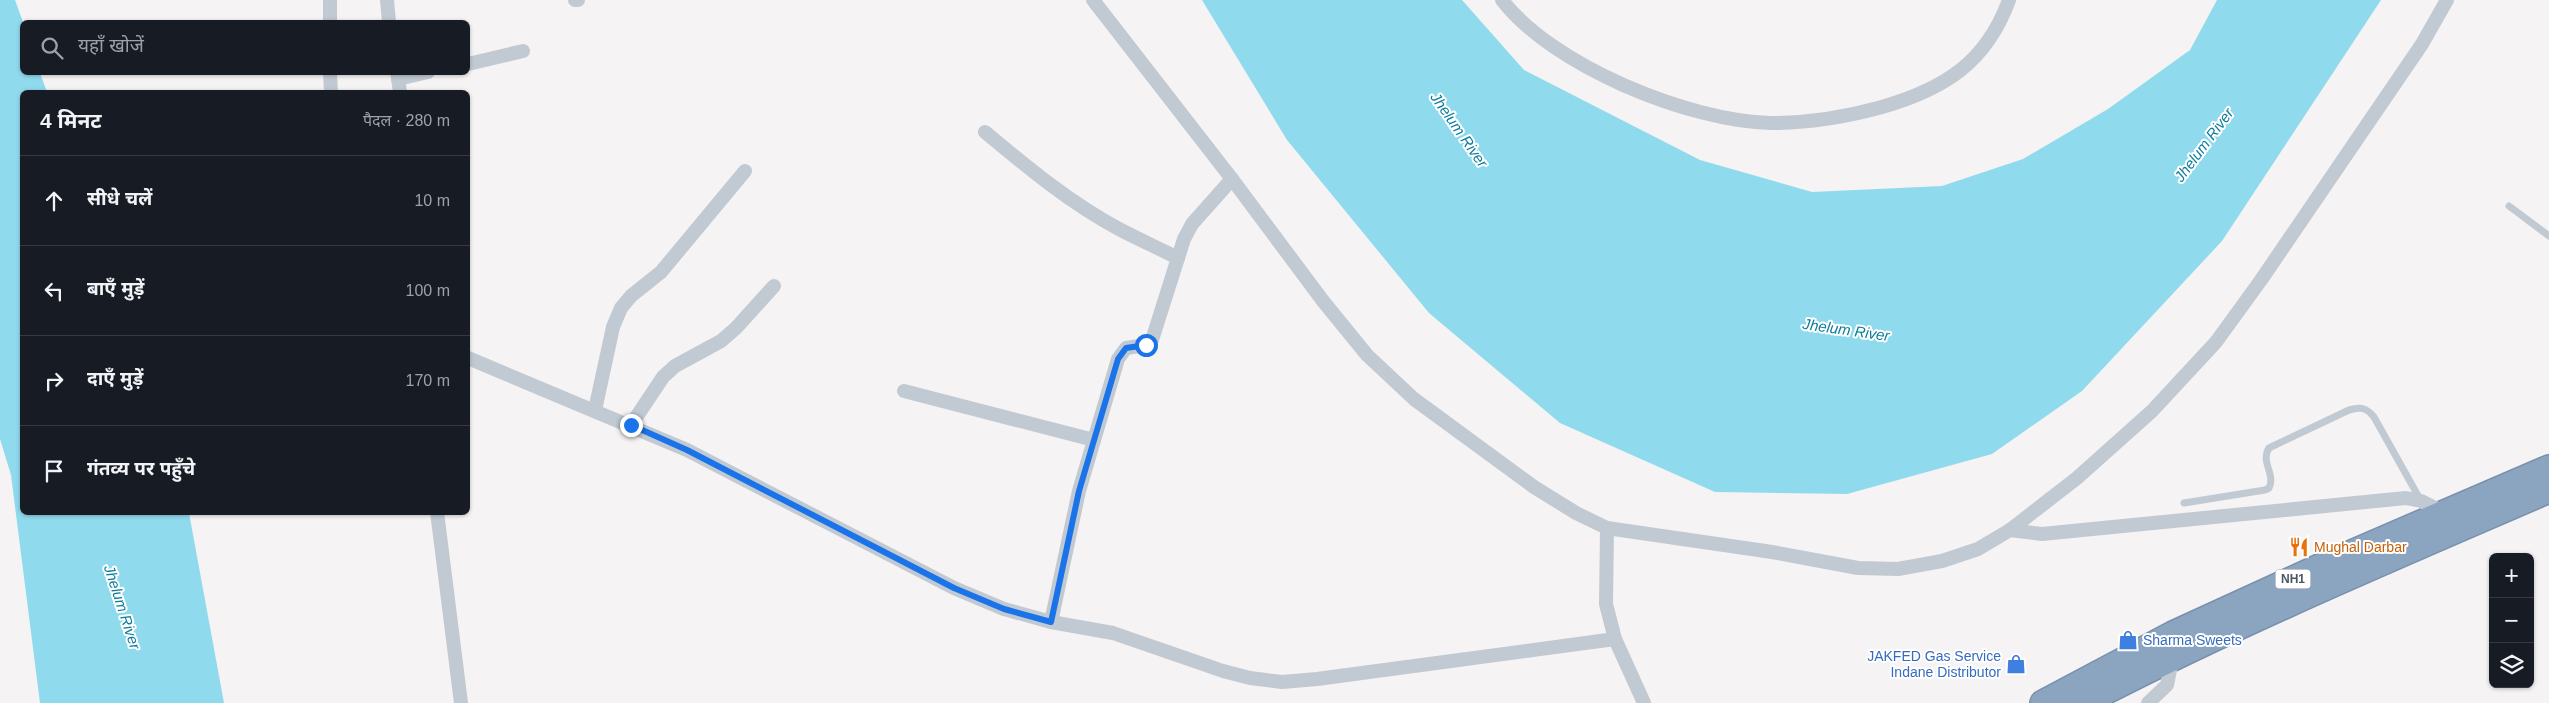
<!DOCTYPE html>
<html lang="hi">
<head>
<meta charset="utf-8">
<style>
	:root { --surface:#171b24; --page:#20242c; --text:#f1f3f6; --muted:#9ea1a6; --line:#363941 }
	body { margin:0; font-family:Helvetica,"Noto Sans Devanagari",sans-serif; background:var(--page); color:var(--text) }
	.controls { position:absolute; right:15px; bottom:15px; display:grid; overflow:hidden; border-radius:8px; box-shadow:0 1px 4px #0004 }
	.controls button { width:45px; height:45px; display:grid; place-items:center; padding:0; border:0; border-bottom:1px solid var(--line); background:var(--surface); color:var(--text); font:25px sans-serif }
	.stop { position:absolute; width:15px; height:15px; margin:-11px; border:4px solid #1a73e8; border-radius:50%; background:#fff }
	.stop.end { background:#1a73e8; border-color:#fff; box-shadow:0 1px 5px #0008 }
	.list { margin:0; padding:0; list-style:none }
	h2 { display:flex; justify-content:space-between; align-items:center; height:65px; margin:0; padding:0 20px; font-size:21px }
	h2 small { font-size:16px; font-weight:400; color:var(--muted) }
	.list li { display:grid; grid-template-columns:32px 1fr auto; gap:15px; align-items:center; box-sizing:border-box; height:90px; padding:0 20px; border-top:1px solid var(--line) }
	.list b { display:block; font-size:19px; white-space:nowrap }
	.list em { font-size:16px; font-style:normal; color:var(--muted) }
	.icon { flex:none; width:28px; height:28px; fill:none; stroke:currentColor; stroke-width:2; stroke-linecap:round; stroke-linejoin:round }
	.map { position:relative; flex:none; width:2549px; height:703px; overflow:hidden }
	.search { position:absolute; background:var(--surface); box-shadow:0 1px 4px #0004; left:20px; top:20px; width:450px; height:55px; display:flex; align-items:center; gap:12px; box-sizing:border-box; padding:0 18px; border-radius:8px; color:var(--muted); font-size:19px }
	.panel { position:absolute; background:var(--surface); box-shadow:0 1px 4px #0004; left:20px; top:90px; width:450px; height:425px; border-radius:8px }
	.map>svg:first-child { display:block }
	.water { fill:#90daee }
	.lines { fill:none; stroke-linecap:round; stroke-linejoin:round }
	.highway-casing { stroke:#7690ad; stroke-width:28 }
	.lane { stroke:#c1cad2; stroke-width:7 }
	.street { stroke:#c1cad2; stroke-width:14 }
	.highway { stroke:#8ba5c1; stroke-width:25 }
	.route { stroke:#1a73e8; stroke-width:6 }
	.labels { text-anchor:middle; stroke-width:4; stroke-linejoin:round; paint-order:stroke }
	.shield { fill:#fff; stroke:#808990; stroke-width:1 }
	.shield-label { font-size:12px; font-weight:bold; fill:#4a5661 }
	.food-label { font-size:14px; fill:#c56008; stroke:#fff; text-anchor:start }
	.shop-label { font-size:14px; fill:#366cbe; stroke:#fff; text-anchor:start }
	.water-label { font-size:15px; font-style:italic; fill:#0c7c9b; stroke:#fff }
</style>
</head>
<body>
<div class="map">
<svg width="2549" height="703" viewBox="0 0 2549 703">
	<rect width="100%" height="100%" fill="#f5f3f3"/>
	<g class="water">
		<path d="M 0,0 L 15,0 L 23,22 L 22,72 L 40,73 L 47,92 L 22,92 L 22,512 L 189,513 L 224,703 L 40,703 L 11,475 L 0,439 Z"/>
		<path d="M 1202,0 L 1462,0 L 1524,70 L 1700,160 L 1812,192 L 1942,186 L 2023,159 L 2108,109 L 2190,50 L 2217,0 L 2381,0 L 2222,241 L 2082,391 L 1992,454 L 1847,494 L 1715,492 L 1560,423 L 1429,313 L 1287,140 Z"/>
	</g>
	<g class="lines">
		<defs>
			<g id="highway">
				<path d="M 2043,703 L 2173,634 L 2326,564 L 2549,468"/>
				<path d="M 2083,703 C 2235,624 2392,558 2549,490"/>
			</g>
		</defs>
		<use href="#highway" class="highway-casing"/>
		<g class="lane">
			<path d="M 2509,206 L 2549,236"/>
			<path d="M 2184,503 L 2265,490 L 2269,488 C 2276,474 2260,462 2269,448 L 2349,410 C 2360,407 2366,407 2374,417 L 2421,501"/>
		</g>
		<g class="street">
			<path d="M 330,0 L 330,22"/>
			<path d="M 387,0 L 389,22"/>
			<path d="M 575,0 L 578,0"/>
			<path d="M 1093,0 L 1232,179 L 1323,301 L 1367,355 L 1414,399 L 1534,487 L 1576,513 L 1607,528 L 1772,552 L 1858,568 L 1898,569 L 1942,561 L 1978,549 L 2010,530 L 2077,478 L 2152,411 L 2216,342 L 2261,280 L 2422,44 L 2447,0"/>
			<path d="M 1502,0 C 1553,66 1688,121 1771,123 C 1809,123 1846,117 1882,107 C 1944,89 1986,63 2009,0"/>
			<path d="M 468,64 L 523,51"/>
			<path d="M 330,72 L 331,92"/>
			<path d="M 397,72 L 400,92"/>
			<path d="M 398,79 L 428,72"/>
			<path d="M 985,132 C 1027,167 1070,203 1119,229 C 1138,239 1158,248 1178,258"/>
			<path d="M 468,358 L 687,450 L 954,588 L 1004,609 L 1051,622 L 1113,633 L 1223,671 L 1250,678 L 1282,682 L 1317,679 L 1615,639"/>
			<path d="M 904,391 L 1094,440"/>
			<path d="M 595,410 L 613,327 L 621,308 L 631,296 L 661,272 L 745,171"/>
			<path d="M 631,425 L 663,377 L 675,366 L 721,341 L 736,328 L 774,286"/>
			<path d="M 437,512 L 461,703"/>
			<path d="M 1607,528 L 1606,604 L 1615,639 L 1644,703"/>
			<path d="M 2010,530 L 2042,534 L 2406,498 L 2421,501 L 2445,513"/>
			<path d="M 1051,622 L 1079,491 L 1118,359 L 1126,348 L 1146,345 L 1152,340 L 1184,239 L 1192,224 L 1232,179"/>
			<path d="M 2148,703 L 2167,685 L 2173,655"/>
		</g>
		<use href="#highway" class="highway"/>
	</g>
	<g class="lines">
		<path class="route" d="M 631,425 L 687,450 L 954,588 L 1004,609 L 1051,622 L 1079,491 L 1118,359 L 1126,348 L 1146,345"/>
	</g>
	<defs>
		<symbol id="restaurant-bare" viewBox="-9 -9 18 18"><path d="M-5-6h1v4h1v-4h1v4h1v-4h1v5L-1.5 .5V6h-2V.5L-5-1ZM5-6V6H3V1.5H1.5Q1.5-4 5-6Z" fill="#e8710a" stroke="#fff" stroke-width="2.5" paint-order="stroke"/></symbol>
		<symbol id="shop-bare" viewBox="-9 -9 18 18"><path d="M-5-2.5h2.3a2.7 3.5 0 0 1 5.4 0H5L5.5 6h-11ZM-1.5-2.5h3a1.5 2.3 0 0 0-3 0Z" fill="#3f7fe0" stroke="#fff" stroke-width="2.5" paint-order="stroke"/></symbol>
	</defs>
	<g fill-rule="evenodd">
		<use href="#restaurant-bare" x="2285" y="533" width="28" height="28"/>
		<use href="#shop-bare" x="2114" y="626" width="28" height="28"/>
		<use href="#shop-bare" x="2002" y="650" width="28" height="28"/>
	</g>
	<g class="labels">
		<rect class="shield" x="2275.5" y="569.5" width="35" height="19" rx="4"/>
		<g class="shield-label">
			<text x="2293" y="583">NH1</text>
		</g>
		<g class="food-label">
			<text x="2314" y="552">Mughal Darbar</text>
		</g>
		<g class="shop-label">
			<text x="2143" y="645">Sharma Sweets</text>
			<text x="2001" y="661" text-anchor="end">JAKFED Gas Service<tspan x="2001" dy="16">Indane Distributor</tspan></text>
		</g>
		<g class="water-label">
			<text transform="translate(1459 130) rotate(55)" y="5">Jhelum River</text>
			<text transform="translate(2204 145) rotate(-53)" y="5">Jhelum River</text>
			<text transform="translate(1846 330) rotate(8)" y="5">Jhelum River</text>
			<text transform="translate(122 607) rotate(72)" y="5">Jhelum River</text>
		</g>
	</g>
</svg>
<div class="controls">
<button>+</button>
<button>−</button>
<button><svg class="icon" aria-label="layers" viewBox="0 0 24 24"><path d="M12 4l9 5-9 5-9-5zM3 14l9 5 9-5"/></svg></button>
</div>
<div class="stop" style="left:1146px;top:345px"></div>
<div class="stop end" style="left:631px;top:425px"></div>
<div class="search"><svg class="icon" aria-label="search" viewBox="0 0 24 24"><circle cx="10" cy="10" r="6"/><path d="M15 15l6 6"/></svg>यहाँ खोजें</div>
<section class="panel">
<h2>4 मिनट<small>पैदल · 280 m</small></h2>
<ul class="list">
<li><svg class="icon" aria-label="ahead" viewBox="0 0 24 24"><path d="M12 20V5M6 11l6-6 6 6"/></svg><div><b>सीधे चलें</b></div><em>10 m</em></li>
<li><svg class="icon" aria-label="left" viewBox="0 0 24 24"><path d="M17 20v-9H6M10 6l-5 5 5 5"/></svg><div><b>बाएँ मुड़ें</b></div><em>100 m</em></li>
<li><svg class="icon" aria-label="right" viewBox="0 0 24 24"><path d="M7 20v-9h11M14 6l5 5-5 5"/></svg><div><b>दाएँ मुड़ें</b></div><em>170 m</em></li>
<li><svg class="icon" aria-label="arrive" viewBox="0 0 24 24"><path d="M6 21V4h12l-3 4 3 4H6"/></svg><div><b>गंतव्य पर पहुँचे</b></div></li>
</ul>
</section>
</div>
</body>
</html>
